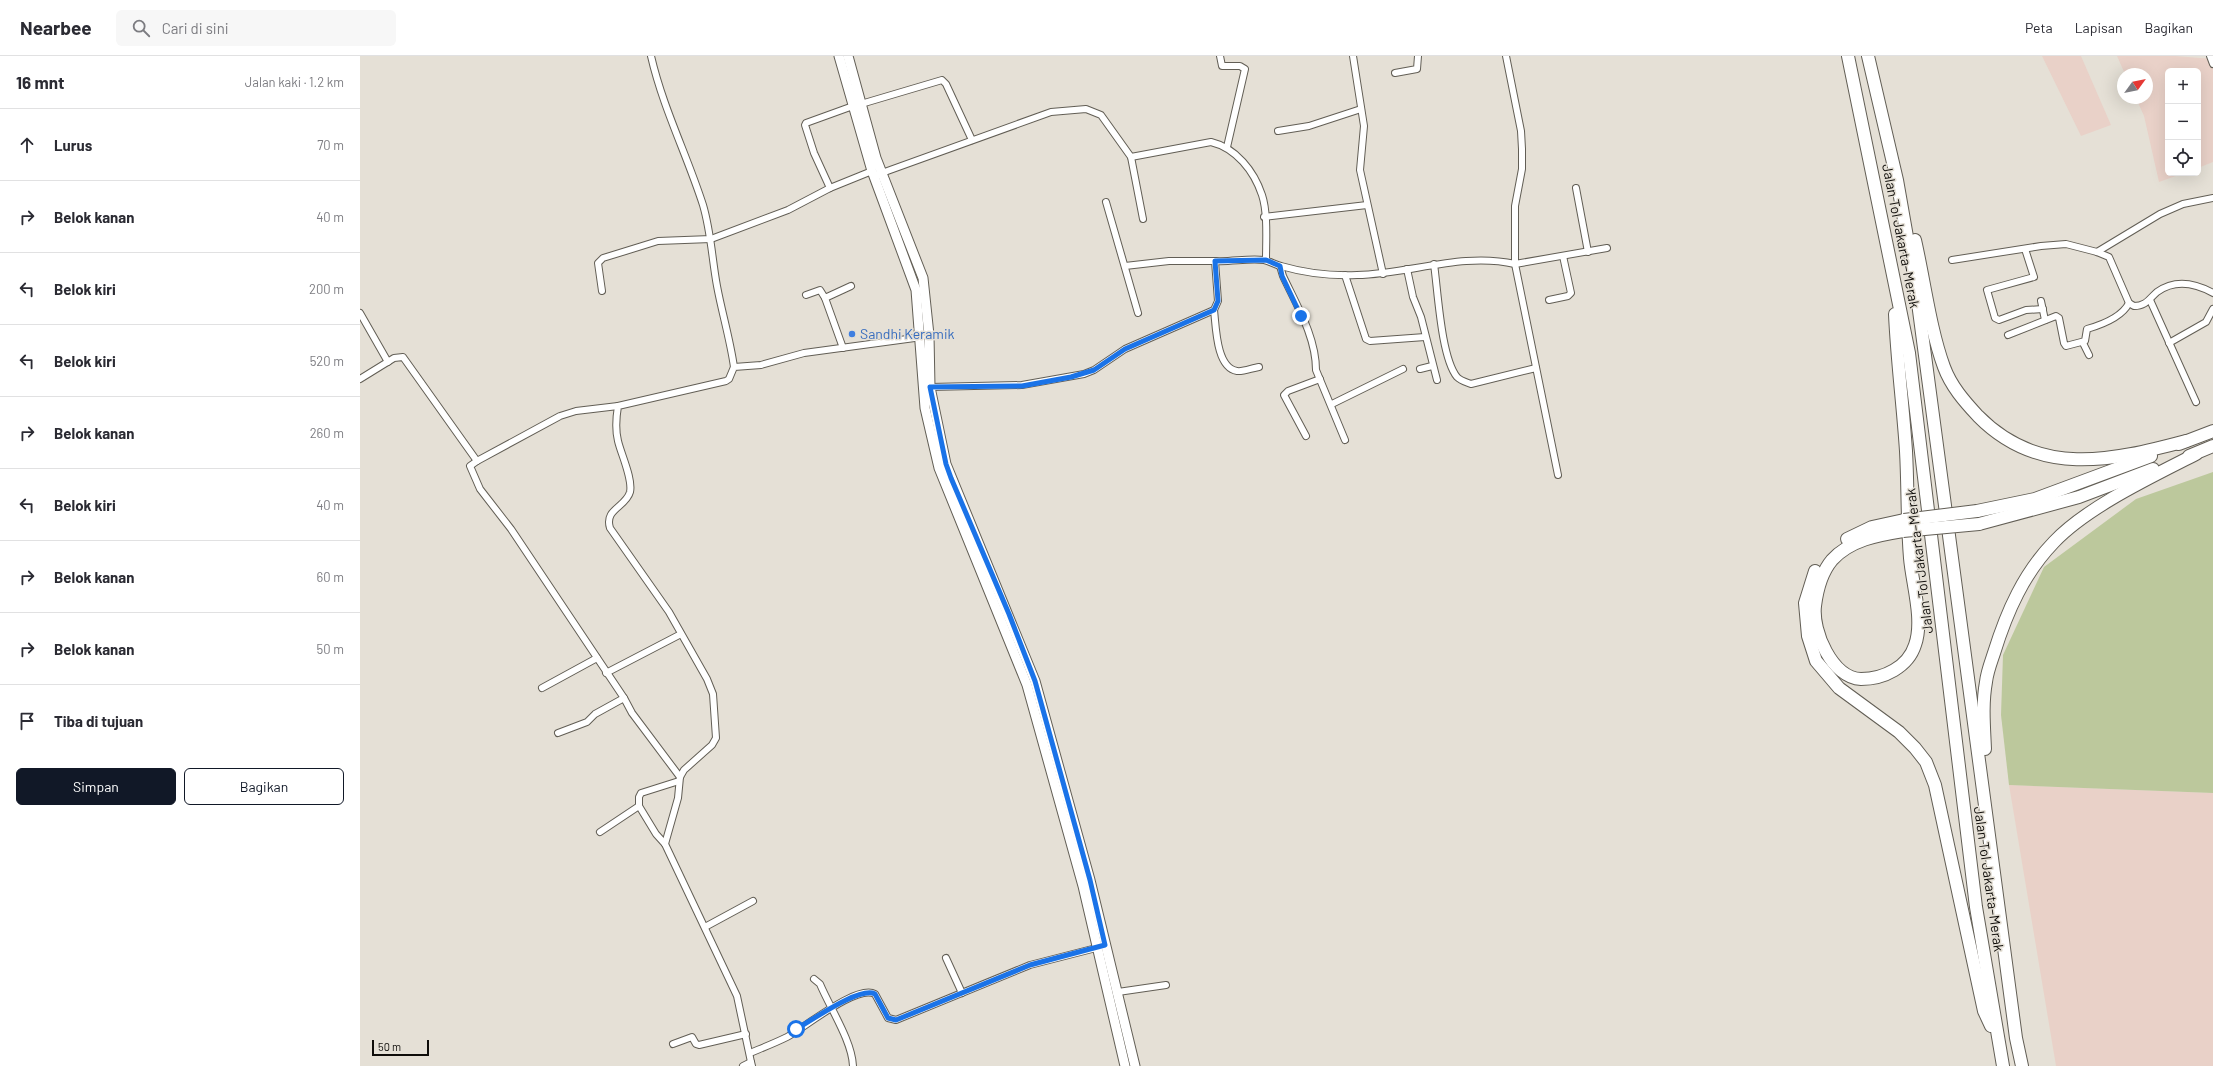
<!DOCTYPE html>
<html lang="id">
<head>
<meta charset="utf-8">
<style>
	:root { --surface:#fff; --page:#f7f7f7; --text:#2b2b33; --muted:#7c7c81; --line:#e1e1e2; --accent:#111827 }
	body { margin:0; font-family:Barlow,sans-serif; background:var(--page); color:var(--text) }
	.controls { position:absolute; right:12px; top:12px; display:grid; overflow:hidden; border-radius:6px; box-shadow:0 4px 16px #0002 }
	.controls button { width:36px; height:36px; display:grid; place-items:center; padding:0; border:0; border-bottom:1px solid var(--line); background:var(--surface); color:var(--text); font:20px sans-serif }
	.compass { position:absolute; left:1757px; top:12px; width:36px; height:36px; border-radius:50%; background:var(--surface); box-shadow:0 4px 16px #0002; rotate:57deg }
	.scale { position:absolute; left:12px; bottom:10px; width:57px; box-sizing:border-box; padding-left:4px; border:2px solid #0f0d0a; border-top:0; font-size:11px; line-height:14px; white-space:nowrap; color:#0f0d0a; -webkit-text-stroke:3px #e5e0d6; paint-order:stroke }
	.stop { position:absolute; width:12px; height:12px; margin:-9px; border:3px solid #1a73e8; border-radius:50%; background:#fff }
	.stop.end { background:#1a73e8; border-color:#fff; box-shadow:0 1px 4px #0008 }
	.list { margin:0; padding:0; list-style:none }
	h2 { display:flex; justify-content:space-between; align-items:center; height:52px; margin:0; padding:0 16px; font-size:17px }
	h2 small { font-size:13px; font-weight:400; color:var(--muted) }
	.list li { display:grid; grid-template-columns:26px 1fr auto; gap:12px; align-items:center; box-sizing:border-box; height:72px; padding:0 16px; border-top:1px solid var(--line) }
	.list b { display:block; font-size:15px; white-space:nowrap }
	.list em { font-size:13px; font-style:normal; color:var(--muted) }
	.actions { display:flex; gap:8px; padding:12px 16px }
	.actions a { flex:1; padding:9px 0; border:1px solid var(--accent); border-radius:6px; text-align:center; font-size:14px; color:var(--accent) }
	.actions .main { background:var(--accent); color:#fff }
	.icon { flex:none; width:22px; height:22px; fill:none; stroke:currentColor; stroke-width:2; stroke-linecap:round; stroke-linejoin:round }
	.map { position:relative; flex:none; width:1853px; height:1010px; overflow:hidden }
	header { display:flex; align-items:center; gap:24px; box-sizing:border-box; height:56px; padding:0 20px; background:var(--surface); border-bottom:1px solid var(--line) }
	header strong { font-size:19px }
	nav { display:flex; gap:22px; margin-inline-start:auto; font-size:14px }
	.search { width:280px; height:36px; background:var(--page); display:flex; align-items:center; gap:10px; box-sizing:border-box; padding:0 14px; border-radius:6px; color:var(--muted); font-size:15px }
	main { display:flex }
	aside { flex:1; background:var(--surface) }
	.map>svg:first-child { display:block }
	.industrial { fill:#e9d1c8 }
	.green { fill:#bcc89c }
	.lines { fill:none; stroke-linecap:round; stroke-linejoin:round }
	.street-casing { stroke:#625e55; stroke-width:8 }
	.secondary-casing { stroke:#625e55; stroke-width:11 }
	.highway-casing { stroke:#625e55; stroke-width:14 }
	.street { stroke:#fff; stroke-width:6 }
	.secondary { stroke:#fff; stroke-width:9 }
	.highway { stroke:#fff; stroke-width:12 }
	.highway-bridge-casing { stroke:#625e55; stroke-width:14; stroke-linecap:butt }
	.highway-bridge { stroke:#fff; stroke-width:12 }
	.route { stroke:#1a73e8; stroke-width:5 }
	.shop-dot { fill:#3f7fe0; stroke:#e5e0d6; stroke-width:1.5 }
	.labels { text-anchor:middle; stroke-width:3; stroke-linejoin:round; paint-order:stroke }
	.street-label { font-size:14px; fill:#0f0d0a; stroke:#e5e0d6 }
	.shop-label { font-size:14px; fill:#366cbe; stroke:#e5e0d6; text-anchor:start }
</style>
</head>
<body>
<header>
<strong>Nearbee</strong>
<div class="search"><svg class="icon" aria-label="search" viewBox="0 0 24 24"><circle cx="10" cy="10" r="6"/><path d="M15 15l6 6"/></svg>Cari di sini</div>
<nav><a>Peta</a><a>Lapisan</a><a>Bagikan</a></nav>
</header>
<main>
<aside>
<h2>16 mnt<small>Jalan kaki · 1.2 km</small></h2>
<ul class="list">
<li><svg class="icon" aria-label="ahead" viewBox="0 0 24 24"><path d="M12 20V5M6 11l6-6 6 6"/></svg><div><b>Lurus</b></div><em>70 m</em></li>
<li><svg class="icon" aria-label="right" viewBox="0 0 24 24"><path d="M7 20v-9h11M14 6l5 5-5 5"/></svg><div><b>Belok kanan</b></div><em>40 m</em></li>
<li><svg class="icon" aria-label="left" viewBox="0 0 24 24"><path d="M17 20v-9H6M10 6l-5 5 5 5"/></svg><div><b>Belok kiri</b></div><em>200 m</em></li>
<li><svg class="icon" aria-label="left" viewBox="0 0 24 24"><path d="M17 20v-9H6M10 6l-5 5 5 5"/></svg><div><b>Belok kiri</b></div><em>520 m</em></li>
<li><svg class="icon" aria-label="right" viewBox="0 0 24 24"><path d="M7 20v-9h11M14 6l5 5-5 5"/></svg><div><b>Belok kanan</b></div><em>260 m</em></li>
<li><svg class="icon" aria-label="left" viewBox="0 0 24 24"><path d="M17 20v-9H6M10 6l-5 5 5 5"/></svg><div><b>Belok kiri</b></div><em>40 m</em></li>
<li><svg class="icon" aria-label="right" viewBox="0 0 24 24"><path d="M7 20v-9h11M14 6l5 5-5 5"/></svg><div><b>Belok kanan</b></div><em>60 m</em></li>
<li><svg class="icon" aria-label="right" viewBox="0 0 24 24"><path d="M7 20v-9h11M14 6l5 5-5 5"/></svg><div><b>Belok kanan</b></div><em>50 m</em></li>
<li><svg class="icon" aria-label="arrive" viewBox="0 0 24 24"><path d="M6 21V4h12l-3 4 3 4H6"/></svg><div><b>Tiba di tujuan</b></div></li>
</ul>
<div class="actions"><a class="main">Simpan</a><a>Bagikan</a></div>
</aside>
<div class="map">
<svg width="1853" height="1010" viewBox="0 0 1853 1010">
	<rect width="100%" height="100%" fill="#e5e0d6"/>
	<g class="industrial">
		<path d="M 1682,0 L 1721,0 L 1751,69 L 1721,80 Z"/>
		<path d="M 1757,0 L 1815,0 L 1853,3 L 1853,106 L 1838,112 L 1838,15 L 1808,15 L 1808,117 L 1824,117 L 1799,126 L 1784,60 L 1776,42 L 1787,42 L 1787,18 L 1765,18 Z"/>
		<path d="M 1649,729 L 1853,737 L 1853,1010 L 1696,1010 Z"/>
	</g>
	<path class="green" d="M 1853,416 L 1853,737 L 1649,729 L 1641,659 L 1643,599 L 1684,511 L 1776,443 Z"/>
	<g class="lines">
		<defs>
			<g id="street">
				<path d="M 291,0 C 303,52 327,99 343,149 C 351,176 352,203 357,230 C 362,257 370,283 374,311"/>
				<path d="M 860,0 L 862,10 L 880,10 L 885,13 L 867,91"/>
				<path d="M 993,0 L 1004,70 L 1000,114 L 1023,218"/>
				<path d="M 1146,0 L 1161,75 L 1162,93 L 1162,113 L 1155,150 L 1155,208 L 1198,419"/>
				<path d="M 1850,0 L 1853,8"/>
				<path d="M 1035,17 L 1057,13 L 1058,0"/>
				<path d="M 501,48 L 582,24 L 586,28 L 612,84"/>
				<path d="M 918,75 L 949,70 L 1001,53"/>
				<path d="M 771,101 L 851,86 C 876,92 894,115 902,139 C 908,157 906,185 906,204"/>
				<path d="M 519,118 L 691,56 L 726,53 L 741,59 L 771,101 L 783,163"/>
				<path d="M 470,132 L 454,97 L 445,69 L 446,67 L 493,50"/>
				<path d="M 1216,132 L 1228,196"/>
				<path d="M 746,146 L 778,257"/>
				<path d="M 904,161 L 1007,149"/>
				<path d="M 1665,193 L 1674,221 L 1627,234 L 1635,262 L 1639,264 L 1666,254 L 1683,253"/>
				<path d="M 1737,196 L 1800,158 L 1823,148 L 1853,142"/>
				<path d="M 1592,204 L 1681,190 L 1706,188 L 1737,196 L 1749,201 L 1769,247 L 1774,250 C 1786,250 1789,243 1797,236 C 1815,223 1835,227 1853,237"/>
				<path d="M 1074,208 C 1078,236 1081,301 1097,321 C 1101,325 1106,326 1111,328 L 1176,312"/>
				<path d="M 765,210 L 809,205 L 855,205"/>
				<path d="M 920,210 L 923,220 C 937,250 956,281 956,314 L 985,384"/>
				<path d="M 1047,213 L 1053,241 L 1061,261 L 1077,324"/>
				<path d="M 985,219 L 1006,283 L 1010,285 L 1065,281"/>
				<path d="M 242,235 L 238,207 L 243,202 L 298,185 L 351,183 L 428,154 L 470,132 L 512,115"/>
				<path d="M 446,239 L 460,234 L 465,242 L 491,230"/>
				<path d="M 465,242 L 483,292"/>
				<path d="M 1189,244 L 1208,240 L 1211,237 L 1203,200"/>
				<path d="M 1790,244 L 1836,346"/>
				<path d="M 1681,245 L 1685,264"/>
				<path d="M 854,254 C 856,270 856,312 877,315 C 883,316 892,312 899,311"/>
				<path d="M 0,257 L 28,306"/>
				<path d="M 1648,279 L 1696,260 L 1699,262 L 1704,287 L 1706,290 L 1725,285 L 1727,273 C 1741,269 1762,261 1769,247"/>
				<path d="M 1723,287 L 1729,299"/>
				<path d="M 1809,287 L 1846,266 L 1853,253"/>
				<path d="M 1060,313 L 1072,310"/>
				<path d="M 0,323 L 34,302 L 43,301 L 117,405 L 200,360 L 216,355 L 258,350"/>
				<path d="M 570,331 L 662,329 L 724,318 L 734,314 L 765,293 L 854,254 L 858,245 L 855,205 C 872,206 888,202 904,204 C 910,205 915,209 921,210 C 945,217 973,220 997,219 C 1050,218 1102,196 1155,208 L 1247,192"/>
				<path d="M 972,348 L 1043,313"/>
				<path d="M 946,380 L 924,339 L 928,335 L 960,323"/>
				<path d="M 117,405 L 110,410 L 120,433 L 151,473 L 264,642 L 272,657 L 320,721"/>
				<path d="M 246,617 L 321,578"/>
				<path d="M 182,632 L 237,602"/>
				<path d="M 198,677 L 227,666 L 235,658 L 264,642"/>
				<path d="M 279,750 L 279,741 L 281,737 L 319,725"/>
				<path d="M 240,776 L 279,750 L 296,778 L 305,788"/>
				<path d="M 345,871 L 393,845"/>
				<path d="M 586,902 L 602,937"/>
				<path d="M 454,923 L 460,928 C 470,952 492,985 493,1010"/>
				<path d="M 758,936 L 806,929"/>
				<path d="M 313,988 L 332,981 L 336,988 L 339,989 L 386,978"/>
				<path d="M 390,997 C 402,992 415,987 427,981 C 444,972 497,928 515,938 L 528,962 L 536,964 L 670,909 L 740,891"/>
				<path d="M 391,1006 L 377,940 L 305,788 L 318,742 L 320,721 L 324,714 L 352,689 L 356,682 L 353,638 L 347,623 L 309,556 L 250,472 C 244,453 266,451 270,436 C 273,423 261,398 258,385 C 255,373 256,362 258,350 L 366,325 L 369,323 L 374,311 L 401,309 L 444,297 L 562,281"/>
				<path d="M 383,1010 L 391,1006 L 392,1010"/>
			</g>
			<g id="secondary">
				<path d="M 479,0 L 512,115 L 556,234 L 565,352 L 579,412 L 667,629 L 723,830 L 765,1010"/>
				<path d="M 488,0 L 516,102 L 563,222 L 569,279 L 570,331 L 586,408 L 675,625 L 730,824 L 775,1010"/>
			</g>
			<g id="highway">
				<path d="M 1488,0 L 1549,297 L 1616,851 L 1643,1010"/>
				<path d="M 1508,0 L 1537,124 L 1556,232 L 1656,982 L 1662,1010"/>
				<path d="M 1555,184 C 1564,223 1570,273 1584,311 C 1591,330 1604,345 1618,360 C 1679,422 1751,405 1826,385"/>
				<path d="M 1535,258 C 1537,304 1543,349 1546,395 C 1548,431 1547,466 1550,502 C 1552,527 1564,564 1555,589 C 1548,611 1524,623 1501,623 C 1472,622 1452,575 1455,550 C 1457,534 1461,517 1472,504 C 1490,484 1518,479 1543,475"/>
				<path d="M 1819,388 L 1853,375"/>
				<path d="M 1829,400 L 1853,390"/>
				<path d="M 1617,455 L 1675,443 L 1791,400"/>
				<path d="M 1619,468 L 1719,441 L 1793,413"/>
				<path d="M 1487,483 L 1512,471 L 1544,464"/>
				<path d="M 1455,515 L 1445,547 L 1448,580 L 1456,605 L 1479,632 L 1539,676 L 1555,692 L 1566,706 L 1575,729 L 1624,955 L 1631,970"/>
				<path d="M 1625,693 C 1624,670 1622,648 1626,626 C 1627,616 1631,606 1634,597 C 1647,555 1664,517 1694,486 C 1727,451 1793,420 1836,398"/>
			</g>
		</defs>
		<use href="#street" class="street-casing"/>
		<use href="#secondary" class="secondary-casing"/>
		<use href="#highway" class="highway-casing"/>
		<use href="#street" class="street"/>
		<use href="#secondary" class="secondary"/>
		<use href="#highway" class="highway"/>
		<defs>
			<g id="highway-bridge">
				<path d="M 1544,464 L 1617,455"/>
				<path d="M 1543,475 L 1619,468"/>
			</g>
		</defs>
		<use href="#highway-bridge" class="highway-bridge-casing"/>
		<use href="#highway-bridge" class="highway-bridge"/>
	</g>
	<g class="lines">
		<path class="route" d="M 436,973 C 451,965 500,930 515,938 L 528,962 L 536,964 L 670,909 L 745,889 L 730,824 L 675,625 L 649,558 L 591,422 L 586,408 L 570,331 L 662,330 L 711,321 L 734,314 L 765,293 L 854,254 L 858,245 L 855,205 L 906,204 L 920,210 L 922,220 L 941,260"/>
	</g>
	<circle class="shop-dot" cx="492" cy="278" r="4"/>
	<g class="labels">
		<g class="street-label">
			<text transform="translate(1541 180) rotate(79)" y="5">Jalan Tol Jakarta–Merak</text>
			<text transform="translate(1559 505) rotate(-97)" y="5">Jalan Tol Jakarta–Merak</text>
			<text transform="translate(1629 823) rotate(82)" y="5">Jalan Tol Jakarta–Merak</text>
		</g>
		<g class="shop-label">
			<text x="500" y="283">Sandhi Keramik</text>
		</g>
	</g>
</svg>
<div class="controls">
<button>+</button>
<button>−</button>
<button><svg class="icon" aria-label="locate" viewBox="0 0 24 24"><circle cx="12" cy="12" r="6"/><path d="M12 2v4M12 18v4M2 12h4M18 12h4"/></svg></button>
</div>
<svg class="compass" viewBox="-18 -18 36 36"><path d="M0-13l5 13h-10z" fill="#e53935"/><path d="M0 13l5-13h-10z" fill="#7c7c81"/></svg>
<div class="scale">50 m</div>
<div class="stop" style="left:436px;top:973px"></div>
<div class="stop end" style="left:941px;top:260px"></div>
</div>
</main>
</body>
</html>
